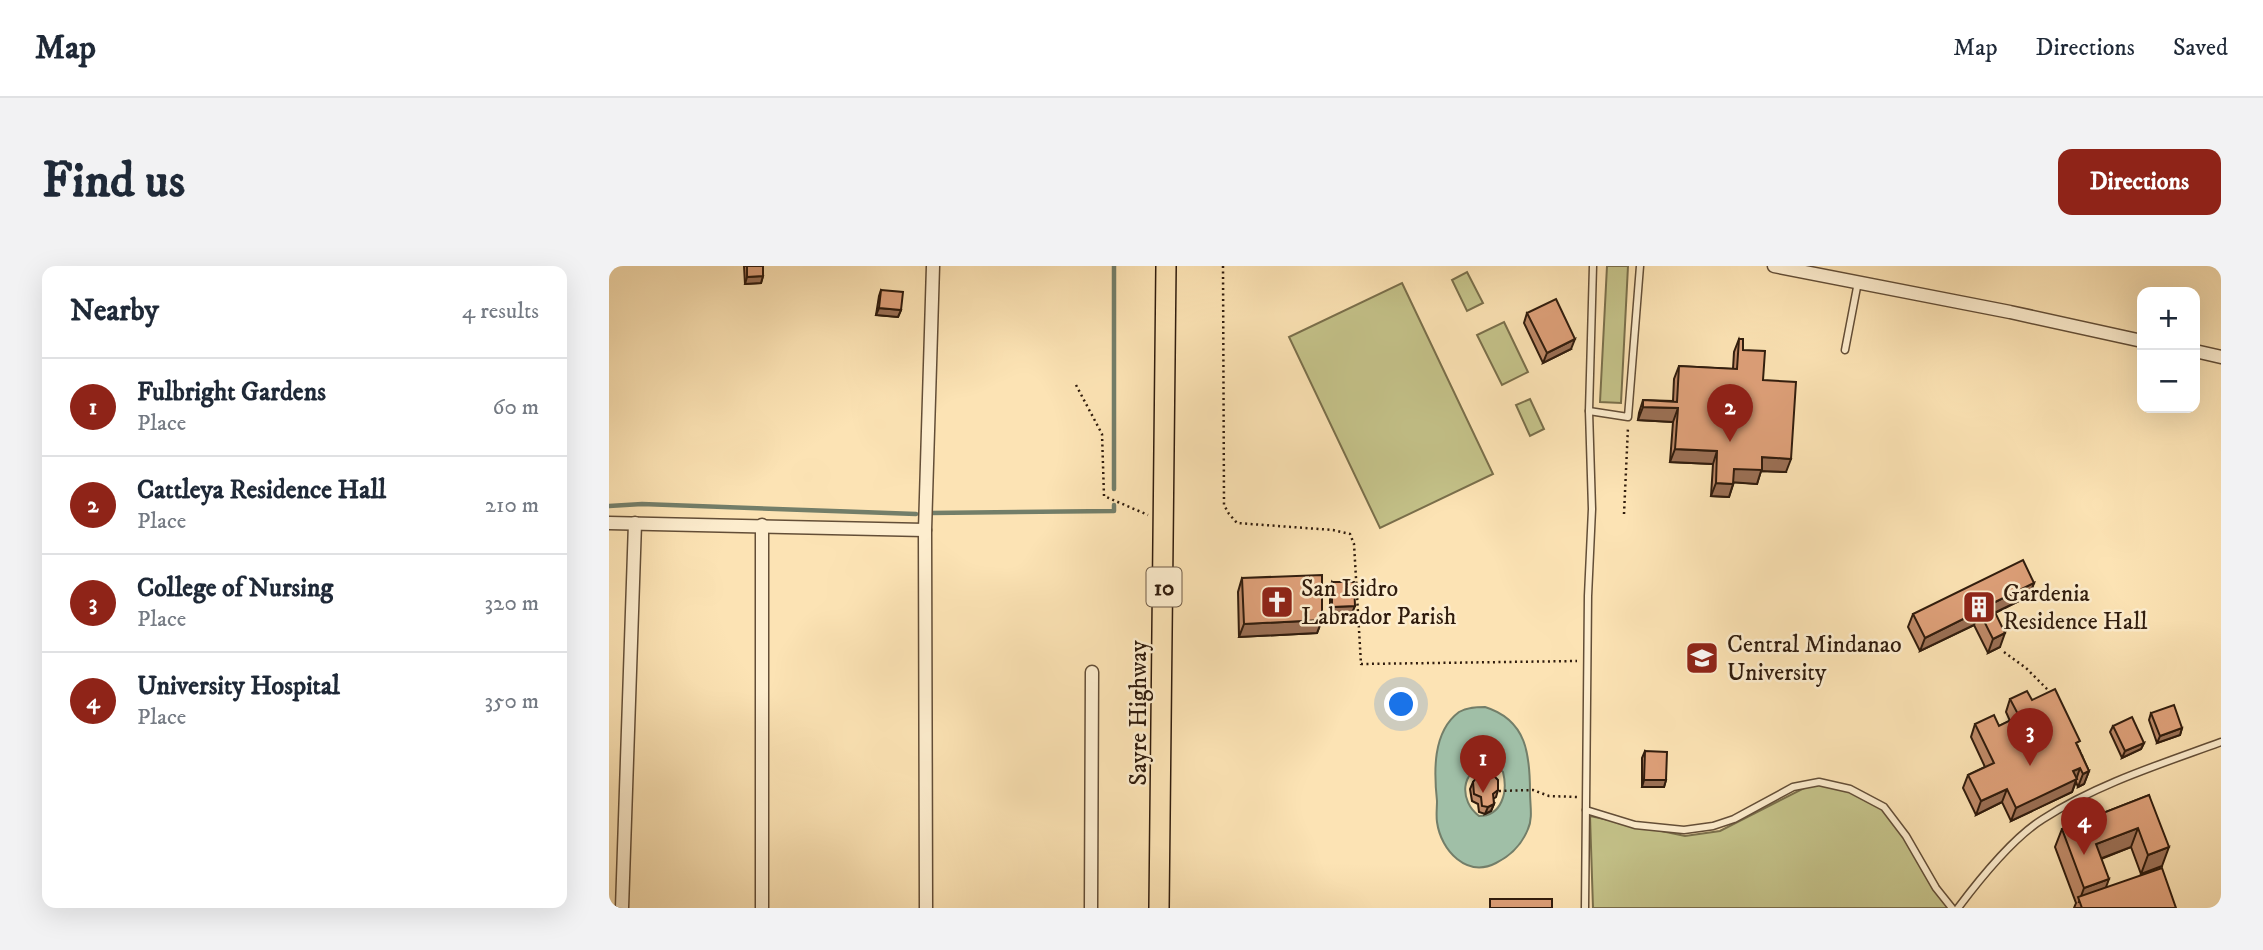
<!DOCTYPE html>
<html lang="en">
<head>
<meta charset="utf-8">
<style>
	:root { --surface:#fff; --page:#f2f2f3; --text:#1f2937; --muted:#747a83; --line:#e0e1e3; --accent:#8f2418 }
	body { margin:0; font-family:"IM FELL DW Pica",serif; background:var(--page); color:var(--text) }
	.controls { position:absolute; right:21px; top:21px; display:grid; overflow:hidden; border-radius:14px; box-shadow:0 7px 28px #0002 }
	.controls button { width:63px; height:63px; display:grid; place-items:center; padding:0; border:0; border-bottom:2px solid var(--line); background:var(--surface); color:var(--text); font:35px sans-serif }
	.you { position:absolute; left:793px; top:439px; width:24px; height:24px; margin:-18px; border:5px solid #fff; border-radius:50%; background:#1a73e8; box-shadow:0 0 0 10px #1a73e833 }
	.badge { display:grid; place-items:center; width:46px; height:46px; border-radius:50%; background:var(--accent); color:#fff; font-size:23px; font-weight:700 }
	.pin { position:absolute; translate:-50% -58px; filter:drop-shadow(0 2px 4px #0008) }
	.pin::after { content:''; position:absolute; top:37px; width:24px; height:21px; background:inherit; clip-path:polygon(0 0,100% 0,50% 100%) }
	.list { margin:0; padding:0; list-style:none }
	h2 { display:flex; justify-content:space-between; align-items:center; height:91px; margin:0; padding:0 28px; font-size:30px }
	h2 small { font-size:23px; font-weight:400; color:var(--muted) }
	.list li { display:grid; grid-template-columns:46px 1fr auto; gap:21px; align-items:center; box-sizing:border-box; height:98px; padding:0 28px; border-top:2px solid var(--line) }
	.list b { display:block; font-size:26px; white-space:nowrap }
	.list p { margin:0; font-size:23px; white-space:nowrap; color:var(--muted) }
	.list em { font-size:23px; font-style:normal; color:var(--muted) }
	.map { position:relative; flex:none; width:1612px; height:642px; overflow:hidden; border-radius:14px }
	header { display:flex; align-items:center; gap:42px; box-sizing:border-box; height:98px; padding:0 35px; background:var(--surface); border-bottom:2px solid var(--line) }
	header strong { font-size:33px }
	nav { display:flex; gap:38px; margin-inline-start:auto; font-size:24px }
	.intro { display:flex; align-items:center; justify-content:space-between; box-sizing:border-box; height:168px; padding:0 42px }
	h1 { margin:0; font-size:49px }
	.button { padding:18px 32px; border-radius:14px; background:var(--accent); color:#fff; font-size:24px; font-weight:700 }
	main { display:flex; gap:42px; padding:0 42px }
	aside { flex:1; background:var(--surface); border-radius:14px; box-shadow:0 7px 28px #0002 }
	.map>svg:first-child { display:block }
	.green { fill:#c4c289; stroke:#7a6f4b; stroke-width:2 }
	.water { fill:#a0bfa7; stroke:#737e69; stroke-width:2; fill-rule:evenodd }
	.lines { fill:none; stroke-linecap:round; stroke-linejoin:round }
	.stream { stroke:#737e69; stroke-width:4.5 }
	.service-casing { stroke:#634e37; stroke-width:9 }
	.minor-casing { stroke:#634e37; stroke-width:15 }
	.trunk-casing { stroke:#301c0d; stroke-width:22 }
	.path { stroke:#301c0d; stroke-width:2.5; stroke-dasharray:2 3.5; stroke-linecap:butt }
	.service { stroke:#fdedce; stroke-width:6 }
	.minor { stroke:#fdedce; stroke-width:12 }
	.trunk { stroke:#fce3b4; stroke-width:19 }
	.wall { fill:#bf8a68; stroke:#301c0d; stroke-width:2 }
	.shaded-wall { fill:#9b7055; stroke:#301c0d; stroke-width:2 }
	.building { fill:#dea079; stroke:#301c0d; stroke-width:2 }
	.labels { text-anchor:middle; stroke-width:5; stroke-linejoin:round; paint-order:stroke }
	.shield { fill:#fdedce; stroke:#6e5b47; stroke-width:2 }
	.shield-label { font-size:23px; font-weight:bold; fill:#301c0d }
	.poi-label { font-size:24px; fill:#301c0d; stroke:#fdedce; text-anchor:start }
	.street-label { font-size:24px; fill:#301c0d; stroke:#fdedce }
</style>
</head>
<body>
<header>
<strong>Map</strong>
<nav><a>Map</a><a>Directions</a><a>Saved</a></nav>
</header>
<div class="intro"><h1>Find us</h1><a class="button">Directions</a></div>
<main>
<aside>
<h2>Nearby<small>4 results</small></h2>
<ul class="list">
<li><span class="badge">1</span><div><b>Fulbright Gardens</b><p>Place</p></div><em>60 m</em></li>
<li><span class="badge">2</span><div><b>Cattleya Residence Hall</b><p>Place</p></div><em>210 m</em></li>
<li><span class="badge">3</span><div><b>College of Nursing</b><p>Place</p></div><em>320 m</em></li>
<li><span class="badge">4</span><div><b>University Hospital</b><p>Place</p></div><em>350 m</em></li>
</ul>
</aside>
<div class="map">
<svg width="1612" height="642" viewBox="0 0 1612 642">
	<rect width="100%" height="100%" fill="#fce3b4"/>
	<filter id="stains"><feTurbulence type="fractalNoise" baseFrequency=".00286" numOctaves="4"/><feColorMatrix values="0 0 0 0 .2 0 0 0 0 .09 0 0 0 0 .02 0 0 0 .5 -.17"/></filter>
	<radialGradient id="worn" r=".72"><stop offset=".6" stop-color="#630" stop-opacity="0"/><stop offset="1" stop-color="#630" stop-opacity=".3"/></radialGradient>
	<g class="green">
		<path d="M 998,0 L 1019,0 L 1012,137 L 991,136 Z"/>
		<path d="M 858,6 L 874,37 L 858,45 L 843,14 Z"/>
		<path d="M 793,17 L 884,208 L 771,262 L 680,71 Z"/>
		<path d="M 895,56 L 919,106 L 893,119 L 868,69 Z"/>
		<path d="M 921,133 L 935,163 L 921,170 L 907,139 Z"/>
		<path d="M 1207,516 L 1241,523 L 1275,541 L 1301,576 L 1344,642 L 984,642 L 981,550 L 1076,570 L 1111,565 Z"/>
	</g>
	<path class="water" d="M 876,441 C 918,454 921,489 921,526 C 921,539 924,552 919,563 C 913,578 901,590 887,597 C 858,612 832,585 828,556 C 827,549 828,542 828,535 C 825,507 823,466 850,446 C 858,441 868,441 876,441 ZM 878,499 L 887,500 L 894,506 C 899,526 893,550 870,550 C 850,535 851,504 878,499 Z"/>
	<g class="lines">
		<g class="stream">
			<path d="M 505,223 L 505,0"/>
			<path d="M 0,240 L 33,238 L 307,248"/>
			<path d="M 321,247 L 505,245 L 505,239"/>
		</g>
		<defs>
			<g id="service">
				<path d="M 1236,84 L 1249,16"/>
				<path d="M 980,145 L 1019,151 L 1031,0"/>
				<path d="M 977,544 L 1026,559 L 1075,564 L 1104,560 L 1125,553 L 1184,521 L 1210,516 L 1241,523 L 1275,541 L 1297,570 L 1327,622 L 1343,642"/>
				<path d="M 976,642 L 979,330 L 983,243 L 980,145 L 984,0"/>
				<path d="M 1349,642 C 1370,614 1405,571 1434,553 C 1488,518 1552,498 1612,476"/>
			</g>
			<g id="minor">
				<path d="M 1165,0 L 1401,46 L 1533,75"/>
				<path d="M 1586,85 L 1612,91"/>
				<path d="M 0,257 L 316,264"/>
				<path d="M 153,259 L 153,642"/>
				<path d="M 13,642 L 26,257"/>
				<path d="M 317,642 L 316,264 L 324,0"/>
				<path d="M 482,642 L 483,406"/>
			</g>
			<path id="trunk" d="M 550,642 L 557,0"/>
		</defs>
		<use href="#service" class="service-casing"/>
		<use href="#minor" class="minor-casing"/>
		<use href="#trunk" class="trunk-casing"/>
		<g class="path">
			<path d="M 614,0 L 615,239 L 620,248 L 628,257 L 724,264 L 741,268 L 745,278 L 752,398 L 968,395"/>
			<path d="M 467,119 L 493,168 L 495,230 L 539,249"/>
			<path d="M 1015,248 L 1019,161"/>
			<path d="M 1395,386 L 1417,402 L 1442,427"/>
			<path d="M 1468,479 L 1474,492"/>
			<path d="M 890,525 L 924,524 L 940,530 L 969,531"/>
		</g>
		<use href="#service" class="service"/>
		<use href="#minor" class="minor"/>
		<use href="#trunk" class="trunk"/>
	</g>
	<g class="wall">
		<path d="M 135,0 L 154,0 L 154,10 L 152,17 L 136,18 Z"/>
		<path d="M 272,24 L 292,44 L 289,51 L 267,49 L 270,30 Z"/>
		<path d="M 918,47 L 962,83 L 934,97 L 915,57 Z"/>
		<path d="M 1130,73 L 1134,84 L 1154,114 L 1177,206 L 1152,205 L 1148,218 L 1125,216 L 1120,231 L 1102,230 L 1104,198 L 1061,196 L 1064,156 L 1029,154 L 1030,147 L 1034,134 L 1064,135 L 1065,113 L 1070,100 L 1124,103 L 1125,86 Z"/>
		<path d="M 633,312 L 713,354 L 708,367 L 630,371 L 629,326 Z"/>
		<path d="M 723,316 L 743,347 L 721,347 L 721,323 Z"/>
		<path d="M 1425,317 L 1420,330 L 1386,347 L 1391,381 L 1379,387 L 1365,359 L 1311,385 L 1299,361 L 1304,348 Z"/>
		<path d="M 1401,433 L 1423,434 L 1469,481 L 1480,505 L 1475,518 L 1469,521 L 1467,516 L 1463,526 L 1402,555 L 1393,536 L 1367,549 L 1354,522 L 1359,509 L 1376,501 L 1362,471 L 1366,458 L 1390,460 L 1401,455 L 1397,446 Z"/>
		<path d="M 1542,447 L 1573,462 L 1571,469 L 1548,477 L 1540,454 Z"/>
		<path d="M 1504,460 L 1535,477 L 1532,483 L 1513,492 L 1501,466 Z"/>
		<path d="M 1036,485 L 1057,514 L 1055,521 L 1033,521 L 1033,492 Z"/>
		<path d="M 870,499 L 884,509 L 889,524 L 887,531 L 884,533 L 885,538 L 882,545 L 876,548 L 870,546 L 869,538 L 863,535 L 861,523 L 864,516 L 867,513 Z"/>
		<path d="M 1540,529 L 1553,600 L 1532,608 L 1522,581 L 1492,593 L 1497,622 L 1567,642 L 1465,642 L 1467,637 L 1446,581 L 1453,563 Z"/>
	</g>
	<g class="shaded-wall">
		<path d="M 154,10 L 152,17 L 136,18 L 138,11 Z"/>
		<path d="M 270,42 L 292,44 L 289,51 L 267,49 Z"/>
		<path d="M 966,73 L 962,83 L 934,97 L 938,87 Z"/>
		<path d="M 1034,141 L 1069,142 L 1064,156 L 1029,154 Z"/>
		<path d="M 1066,183 L 1108,185 L 1104,198 L 1061,196 Z"/>
		<path d="M 1153,191 L 1182,193 L 1177,206 L 1152,205 L 1148,218 L 1120,216 L 1125,203 Z"/>
		<path d="M 1107,217 L 1124,218 L 1120,231 L 1102,230 Z"/>
		<path d="M 1425,317 L 1420,330 L 1377,351 L 1382,338 Z"/>
		<path d="M 746,340 L 743,347 L 721,347 L 723,341 Z"/>
		<path d="M 1370,345 L 1365,359 L 1311,385 L 1316,372 Z"/>
		<path d="M 713,354 L 708,367 L 630,371 L 635,358 Z"/>
		<path d="M 1396,367 L 1391,381 L 1379,387 L 1384,373 Z"/>
		<path d="M 1573,462 L 1571,469 L 1548,477 L 1551,470 Z"/>
		<path d="M 1535,477 L 1532,483 L 1513,492 L 1516,485 Z"/>
		<path d="M 1471,502 L 1463,526 L 1402,555 L 1407,542 L 1464,505 Z"/>
		<path d="M 1480,505 L 1475,518 L 1469,521 L 1474,508 Z"/>
		<path d="M 1035,514 L 1057,514 L 1055,521 L 1033,521 Z"/>
		<path d="M 1398,523 L 1393,536 L 1367,549 L 1372,535 Z"/>
		<path d="M 885,538 L 882,545 L 876,548 L 879,541 Z"/>
		<path d="M 1529,562 L 1522,581 L 1480,597 L 1487,578 Z"/>
		<path d="M 1560,581 L 1553,600 L 1532,608 L 1539,589 Z"/>
		<path d="M 1500,613 L 1493,632 L 1470,636 L 1475,622 Z"/>
	</g>
	<g class="building">
		<path d="M 138,0 L 154,0 L 154,10 L 138,11 Z"/>
		<path d="M 272,24 L 294,26 L 292,44 L 270,42 Z"/>
		<path d="M 947,33 L 966,73 L 938,87 L 918,47 Z"/>
		<path d="M 1130,73 L 1134,73 L 1134,84 L 1156,85 L 1154,114 L 1187,116 L 1182,193 L 1153,191 L 1153,204 L 1125,203 L 1124,218 L 1107,217 L 1108,185 L 1066,183 L 1069,142 L 1034,141 L 1034,134 L 1068,136 L 1070,100 L 1128,103 Z"/>
		<path d="M 1414,294 L 1425,317 L 1382,338 L 1396,367 L 1384,373 L 1370,345 L 1316,372 L 1304,348 Z"/>
		<path d="M 713,309 L 713,354 L 635,358 L 633,312 Z"/>
		<path d="M 723,316 L 745,316 L 746,340 L 723,341 Z"/>
		<path d="M 1446,423 L 1471,475 L 1467,477 L 1480,505 L 1474,508 L 1471,502 L 1464,505 L 1468,513 L 1407,542 L 1398,523 L 1372,535 L 1359,509 L 1385,497 L 1366,458 L 1385,449 L 1390,460 L 1410,450 L 1401,433 L 1418,425 L 1423,434 Z"/>
		<path d="M 1565,439 L 1573,462 L 1551,470 L 1542,447 Z"/>
		<path d="M 1523,451 L 1535,477 L 1516,485 L 1504,460 Z"/>
		<path d="M 1036,485 L 1058,486 L 1057,514 L 1035,514 Z"/>
		<path d="M 883,498 L 884,509 L 889,514 L 889,524 L 884,528 L 885,538 L 879,541 L 873,540 L 872,531 L 865,528 L 864,516 L 868,511 L 870,499 Z"/>
		<path d="M 1540,529 L 1560,581 L 1539,589 L 1529,562 L 1487,578 L 1500,613 L 1475,622 L 1453,563 Z"/>
		<path d="M 1553,602 L 1567,642 L 1473,642 L 1469,631 Z"/>
		<rect x="881" y="633" width="62" height="9"/>
	</g>
	<defs>
		<symbol id="church-square" viewBox="-11 -11 22 22"><rect x="-9" y="-9" width="18" height="18" rx="4" fill="#8f2418" stroke="#fdedce"/><path d="M-1.2-6h2.4v3.5h3.3v2.4h-3.3V6h-2.4V-.1h-3.3v-2.4h3.3Z" fill="#fff"/></symbol>
		<symbol id="building-square" viewBox="-11 -11 22 22"><rect x="-9" y="-9" width="18" height="18" rx="4" fill="#8f2418" stroke="#fdedce"/><path d="M-4-6H4V6H1V3H-1V6H-4ZM-2.5-4.3h1.7v1.8h-1.7ZM.8-4.3h1.7v1.8H.8ZM-2.5-1h1.7V.8h-1.7ZM.8-1h1.7V.8H.8Z" fill="#fff"/></symbol>
		<symbol id="university-square" viewBox="-11 -11 22 22"><rect x="-9" y="-9" width="18" height="18" rx="4" fill="#8f2418" stroke="#fdedce"/><path d="M0-5L7-2L0 1L-7-2ZM-4 1L0 2.5L4 1V4Q0 6-4 4Z" fill="#fff"/></symbol>
	</defs>
	<g fill-rule="evenodd">
		<use href="#church-square" x="649" y="317" width="38" height="38"/>
		<use href="#building-square" x="1351" y="322" width="38" height="38"/>
		<use href="#university-square" x="1074" y="373" width="38" height="38"/>
	</g>
	<g class="labels">
		<rect class="shield" x="537.5" y="301.5" width="35" height="39" rx="5"/>
		<g class="shield-label">
			<text x="555" y="329">10</text>
		</g>
		<g class="poi-label">
			<text x="692" y="330">San Isidro<tspan x="692" dy="28">Labrador Parish</tspan></text>
			<text x="1394" y="335">Gardenia<tspan x="1394" dy="28">Residence Hall</tspan></text>
			<text x="1118" y="386">Central Mindanao<tspan x="1118" dy="28">University</tspan></text>
		</g>
		<g class="street-label">
			<text transform="translate(529 447) rotate(-90)" y="8">Sayre Highway</text>
		</g>
	</g>
	<rect width="100%" height="100%" filter="url(#stains)"/>
	<rect width="100%" height="100%" fill="url(#worn)"/>
</svg>
<div class="controls">
<button>+</button>
<button>−</button>
</div>
<div class="you"></div>
<div class="pin badge" style="left:874px;top:527px">1</div>
<div class="pin badge" style="left:1121px;top:176px">2</div>
<div class="pin badge" style="left:1421px;top:500px">3</div>
<div class="pin badge" style="left:1475px;top:589px">4</div>
</div>
</main>
</body>
</html>
